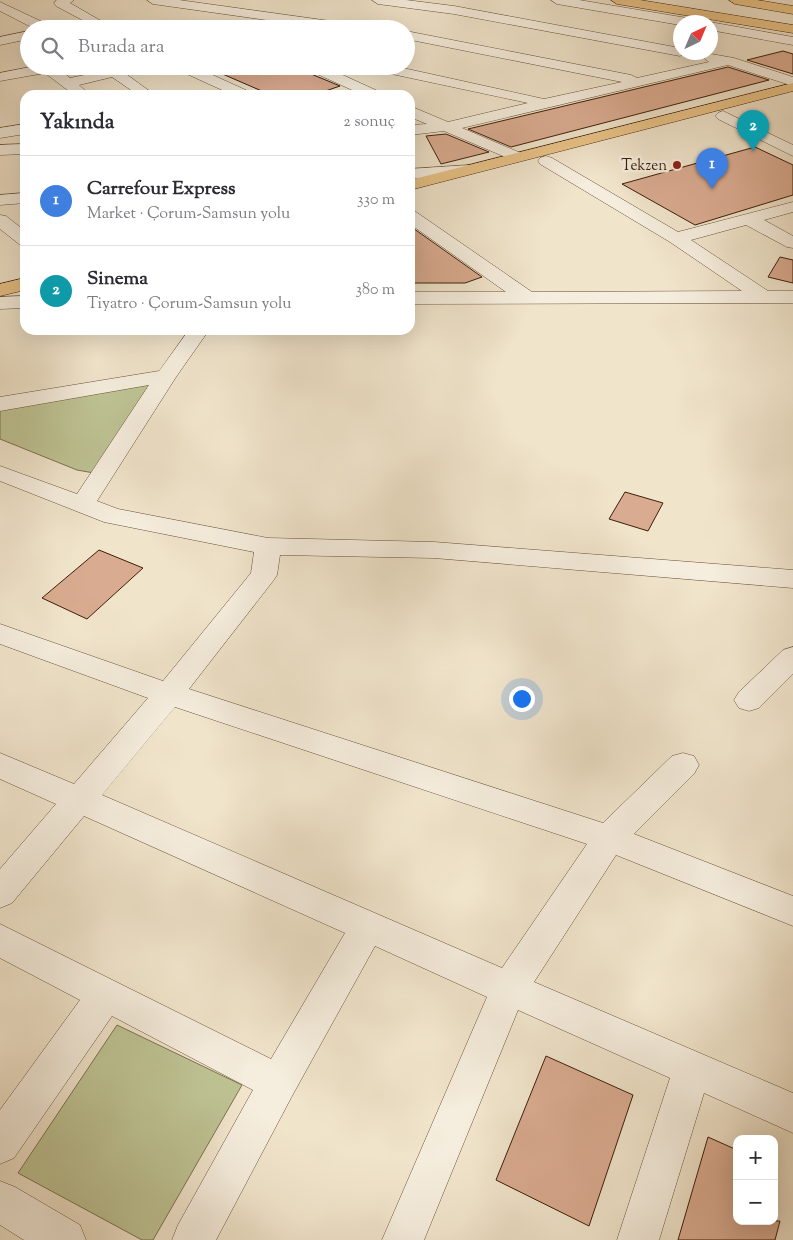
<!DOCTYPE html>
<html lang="tr">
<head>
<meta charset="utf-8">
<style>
	:root { --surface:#fff; --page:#f7f7f7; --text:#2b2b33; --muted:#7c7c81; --line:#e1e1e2; --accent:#2563eb }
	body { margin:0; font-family:"Sorts Mill Goudy",serif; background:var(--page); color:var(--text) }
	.controls { position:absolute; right:15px; bottom:15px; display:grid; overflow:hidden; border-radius:10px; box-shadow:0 5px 20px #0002 }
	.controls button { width:45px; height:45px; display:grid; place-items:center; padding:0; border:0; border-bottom:1px solid var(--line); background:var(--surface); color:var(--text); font:25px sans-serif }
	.compass { position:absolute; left:673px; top:15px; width:45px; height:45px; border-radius:50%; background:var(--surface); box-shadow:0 5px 20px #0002; rotate:44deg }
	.you { position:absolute; left:521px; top:698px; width:18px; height:18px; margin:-12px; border:4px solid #fff; border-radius:50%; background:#1a73e8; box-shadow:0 0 0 8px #1a73e833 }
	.badge { display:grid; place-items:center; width:32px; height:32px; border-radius:50%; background:var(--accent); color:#fff; font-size:16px; font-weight:700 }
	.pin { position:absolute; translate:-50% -41px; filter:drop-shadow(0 1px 2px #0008) }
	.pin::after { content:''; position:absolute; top:26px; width:18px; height:15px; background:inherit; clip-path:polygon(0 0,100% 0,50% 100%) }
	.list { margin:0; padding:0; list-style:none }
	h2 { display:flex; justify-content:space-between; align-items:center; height:65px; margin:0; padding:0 20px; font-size:21px }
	h2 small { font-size:16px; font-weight:400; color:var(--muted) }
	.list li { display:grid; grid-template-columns:32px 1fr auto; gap:15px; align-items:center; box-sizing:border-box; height:90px; padding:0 20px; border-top:1px solid var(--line) }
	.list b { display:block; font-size:19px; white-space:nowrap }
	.list p { margin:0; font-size:16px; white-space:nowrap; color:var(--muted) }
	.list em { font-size:16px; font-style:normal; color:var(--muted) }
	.icon { flex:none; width:28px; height:28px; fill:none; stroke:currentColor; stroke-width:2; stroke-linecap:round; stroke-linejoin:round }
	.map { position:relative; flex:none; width:793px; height:1240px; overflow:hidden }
	.search { position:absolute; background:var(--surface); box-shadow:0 5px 20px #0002; left:20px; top:20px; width:395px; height:55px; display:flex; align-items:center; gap:12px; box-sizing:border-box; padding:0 18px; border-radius:28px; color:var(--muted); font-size:19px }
	.panel { position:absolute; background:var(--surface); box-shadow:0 5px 20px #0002; left:20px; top:90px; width:395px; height:245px; border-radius:15px }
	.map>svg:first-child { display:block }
	.green { fill:#bec394; stroke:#7e704e }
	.building { fill:#d9ab90; stroke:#3e1e08 }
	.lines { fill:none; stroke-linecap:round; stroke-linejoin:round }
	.minor-casing { stroke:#6a5039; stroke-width:1 }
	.major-casing { stroke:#3e1e08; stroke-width:1 }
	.highway-casing { stroke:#3e1e08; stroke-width:1 }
	.minor { fill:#f5eddd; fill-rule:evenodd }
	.major { fill:#e8c286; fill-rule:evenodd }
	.highway { fill:#e8c286; fill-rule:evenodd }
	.poi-dot { fill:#8f2418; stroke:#f5eddd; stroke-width:2 }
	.labels { text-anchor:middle; stroke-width:5; stroke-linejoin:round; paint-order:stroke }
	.far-poi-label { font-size:15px; fill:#3e1e08; stroke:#f5eddd; text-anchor:end }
</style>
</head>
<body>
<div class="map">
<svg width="793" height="1240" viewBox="0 0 793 1240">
	<rect width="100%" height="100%" fill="#f0e4cb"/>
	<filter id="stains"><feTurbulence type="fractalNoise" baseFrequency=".004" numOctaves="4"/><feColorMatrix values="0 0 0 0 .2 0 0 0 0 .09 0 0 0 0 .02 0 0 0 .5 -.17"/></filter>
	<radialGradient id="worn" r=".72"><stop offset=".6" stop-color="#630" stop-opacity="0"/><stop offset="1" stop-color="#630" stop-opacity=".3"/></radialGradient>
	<g class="green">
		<path d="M 152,384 L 94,473 L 77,470 L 0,439 L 0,410 Z"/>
		<path d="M 117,1025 L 242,1085 L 153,1240 L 142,1240 L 18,1173 Z"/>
	</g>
	<g class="building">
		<path d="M 783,51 L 793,54 L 793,74 L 747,60 Z"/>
		<path d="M 204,66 L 292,66 L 340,86 L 314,95 L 271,95 Z"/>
		<path d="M 728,67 L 769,80 L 511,147 L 468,129 Z"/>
		<path d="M 446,134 L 489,152 L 441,164 L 426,136 Z"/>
		<path d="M 755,147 L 793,165 L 793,195 L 695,225 L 622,184 Z"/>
		<path d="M 410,226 L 482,277 L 465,283 L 410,283 Z"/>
		<path d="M 780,257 L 793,260 L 793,283 L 768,277 Z"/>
		<path d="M 625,492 L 663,503 L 648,531 L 609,519 Z"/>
		<path d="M 99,550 L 143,568 L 87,619 L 42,598 Z"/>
		<path d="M 546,1056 L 633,1095 L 589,1226 L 496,1180 Z"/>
		<path d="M 708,1137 L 737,1150 L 737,1221 L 780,1221 L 775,1240 L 678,1240 Z"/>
	</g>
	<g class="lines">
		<defs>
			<g id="minor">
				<path d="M 57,0 L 74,0 L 70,3 L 115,29 L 99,29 L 56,6 L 54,3 Z"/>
				<path d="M 147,0 L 179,0 L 359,25 L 365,29 L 330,29 L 153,4 Z"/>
				<path d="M 372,0 L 406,0 L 454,6 L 680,48 L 680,52 L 686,52 L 680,56 L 454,14 L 378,4 Z"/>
				<path d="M 551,0 L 579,0 L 687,18 L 693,22 L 680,22 L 680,25 L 557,4 Z"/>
				<path d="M 0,2 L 51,26 L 52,29 L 35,29 L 0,11 Z"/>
				<path d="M 708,22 L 710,22 L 793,37 L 793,45 L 710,30 L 710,22 Z"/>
				<path d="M 29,31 L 29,39 L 0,45 L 0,37 Z"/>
				<path d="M 406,31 L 631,75 L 637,78 L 709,62 L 704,58 L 711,54 L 734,58 L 793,77 L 793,86 L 728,65 L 462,128 L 523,154 L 525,157 L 523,160 L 517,162 L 444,131 L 410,135 L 410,125 L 427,124 L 410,117 L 410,106 L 448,122 L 528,103 L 373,70 L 366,66 L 394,66 L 544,99 L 622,82 L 406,39 Z"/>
				<path d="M 35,66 L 55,66 L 70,78 L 103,71 L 100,66 L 117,68 L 151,66 L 149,69 L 126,74 L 155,95 L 138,95 L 112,77 L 79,85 L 90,95 L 74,95 L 45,73 L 0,81 L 0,73 Z"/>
				<path d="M 174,66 L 193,66 L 250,92 L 252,95 L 233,95 L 176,69 Z"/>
				<path d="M 304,66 L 323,66 L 380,92 L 382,95 L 363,95 L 306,69 Z"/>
				<path d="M 723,111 L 793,145 L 793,156 L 718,119 L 715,116 L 718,113 Z"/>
				<path d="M 25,124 L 25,134 L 0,138 L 0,128 Z"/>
				<path d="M 25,144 L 25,154 L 0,155 L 0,145 Z"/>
				<path d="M 546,156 L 552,158 L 678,232 L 793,202 L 793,212 L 764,220 L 793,236 L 793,248 L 787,247 L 746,225 L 691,240 L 768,291 L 793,291 L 793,303 L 410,304 L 410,292 L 506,292 L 410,224 L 410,211 L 416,212 L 532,292 L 742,291 L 670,242 L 540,164 L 538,161 L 540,158 Z"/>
				<path d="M 469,165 L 475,167 L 477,170 L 475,173 L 410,179 L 410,169 Z"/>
				<path d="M 25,193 L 25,203 L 0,205 L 0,195 Z"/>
				<path d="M 0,215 L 6,216 L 25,231 L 25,245 L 19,244 L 0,229 Z"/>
				<path d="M 25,296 L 25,308 L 0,309 L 0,297 Z"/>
				<path d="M 189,330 L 209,330 L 176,377 L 97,501 L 118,509 L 268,538 L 434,542 L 793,570 L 793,588 L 434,558 L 280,555 L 277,575 L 273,581 L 189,689 L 603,823 L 672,756 L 683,753 L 694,756 L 699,765 L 694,774 L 634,834 L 793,896 L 793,926 L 616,855 L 534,982 L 793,1093 L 793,1133 L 704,1093 L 659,1240 L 617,1240 L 670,1078 L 518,1010 L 424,1240 L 382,1240 L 487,997 L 375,946 L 292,1096 L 216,1240 L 172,1240 L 178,1225 L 253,1090 L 112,1016 L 14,1158 L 0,1164 L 0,1110 L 80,1000 L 0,958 L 0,924 L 271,1059 L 345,933 L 84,816 L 12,903 L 0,908 L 0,869 L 56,804 L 0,779 L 0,753 L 74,784 L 148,698 L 0,644 L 0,624 L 163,681 L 251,573 L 254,552 L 104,522 L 0,481 L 0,466 L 77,494 L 149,385 L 0,411 L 0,397 L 159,371 ZM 175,707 L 587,844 L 502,968 L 102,795 Z"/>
				<path d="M 793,647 L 793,674 L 759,708 L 749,711 L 739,708 L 734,700 L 739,692 L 783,650 Z"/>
				<path d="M 0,1181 L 15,1187 L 80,1225 L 86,1240 L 24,1240 L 0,1225 Z"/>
			</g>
			<g id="major">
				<path d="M 793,83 L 793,91 L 410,190 L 410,180 Z"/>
				<path d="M 25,278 L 25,290 L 0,296 L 0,284 Z"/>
			</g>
			<g id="highway">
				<path d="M 611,0 L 640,0 L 793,25 L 793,33 L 617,4 Z"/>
				<path d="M 729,0 L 757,0 L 793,6 L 793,14 L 735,4 Z"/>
			</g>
		</defs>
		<use href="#minor" class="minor-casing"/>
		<use href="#major" class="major-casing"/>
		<use href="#highway" class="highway-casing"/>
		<use href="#minor" class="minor"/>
		<use href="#major" class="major"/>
		<use href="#highway" class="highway"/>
	</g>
	<circle class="poi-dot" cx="677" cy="165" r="5"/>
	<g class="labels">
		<g class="far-poi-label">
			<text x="667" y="170">Tekzen</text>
		</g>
	</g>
	<rect width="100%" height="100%" filter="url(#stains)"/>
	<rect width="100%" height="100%" fill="url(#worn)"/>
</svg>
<div class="controls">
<button>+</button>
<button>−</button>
</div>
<svg class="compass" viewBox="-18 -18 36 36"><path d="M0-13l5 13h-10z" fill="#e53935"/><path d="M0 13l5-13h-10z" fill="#7c7c81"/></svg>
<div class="you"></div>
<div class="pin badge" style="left:712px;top:189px;background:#3f7fe0">1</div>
<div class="pin badge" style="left:753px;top:151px;background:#0f9aa8">2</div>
<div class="search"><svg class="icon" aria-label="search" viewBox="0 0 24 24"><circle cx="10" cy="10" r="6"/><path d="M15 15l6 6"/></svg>Burada ara</div>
<section class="panel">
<h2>Yakında<small>2 sonuç</small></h2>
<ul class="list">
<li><span class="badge" style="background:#3f7fe0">1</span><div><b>Carrefour Express</b><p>Market · Çorum-Samsun yolu</p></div><em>330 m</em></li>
<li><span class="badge" style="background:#0f9aa8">2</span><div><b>Sinema</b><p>Tiyatro · Çorum-Samsun yolu</p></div><em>380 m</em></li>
</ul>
</section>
</div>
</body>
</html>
